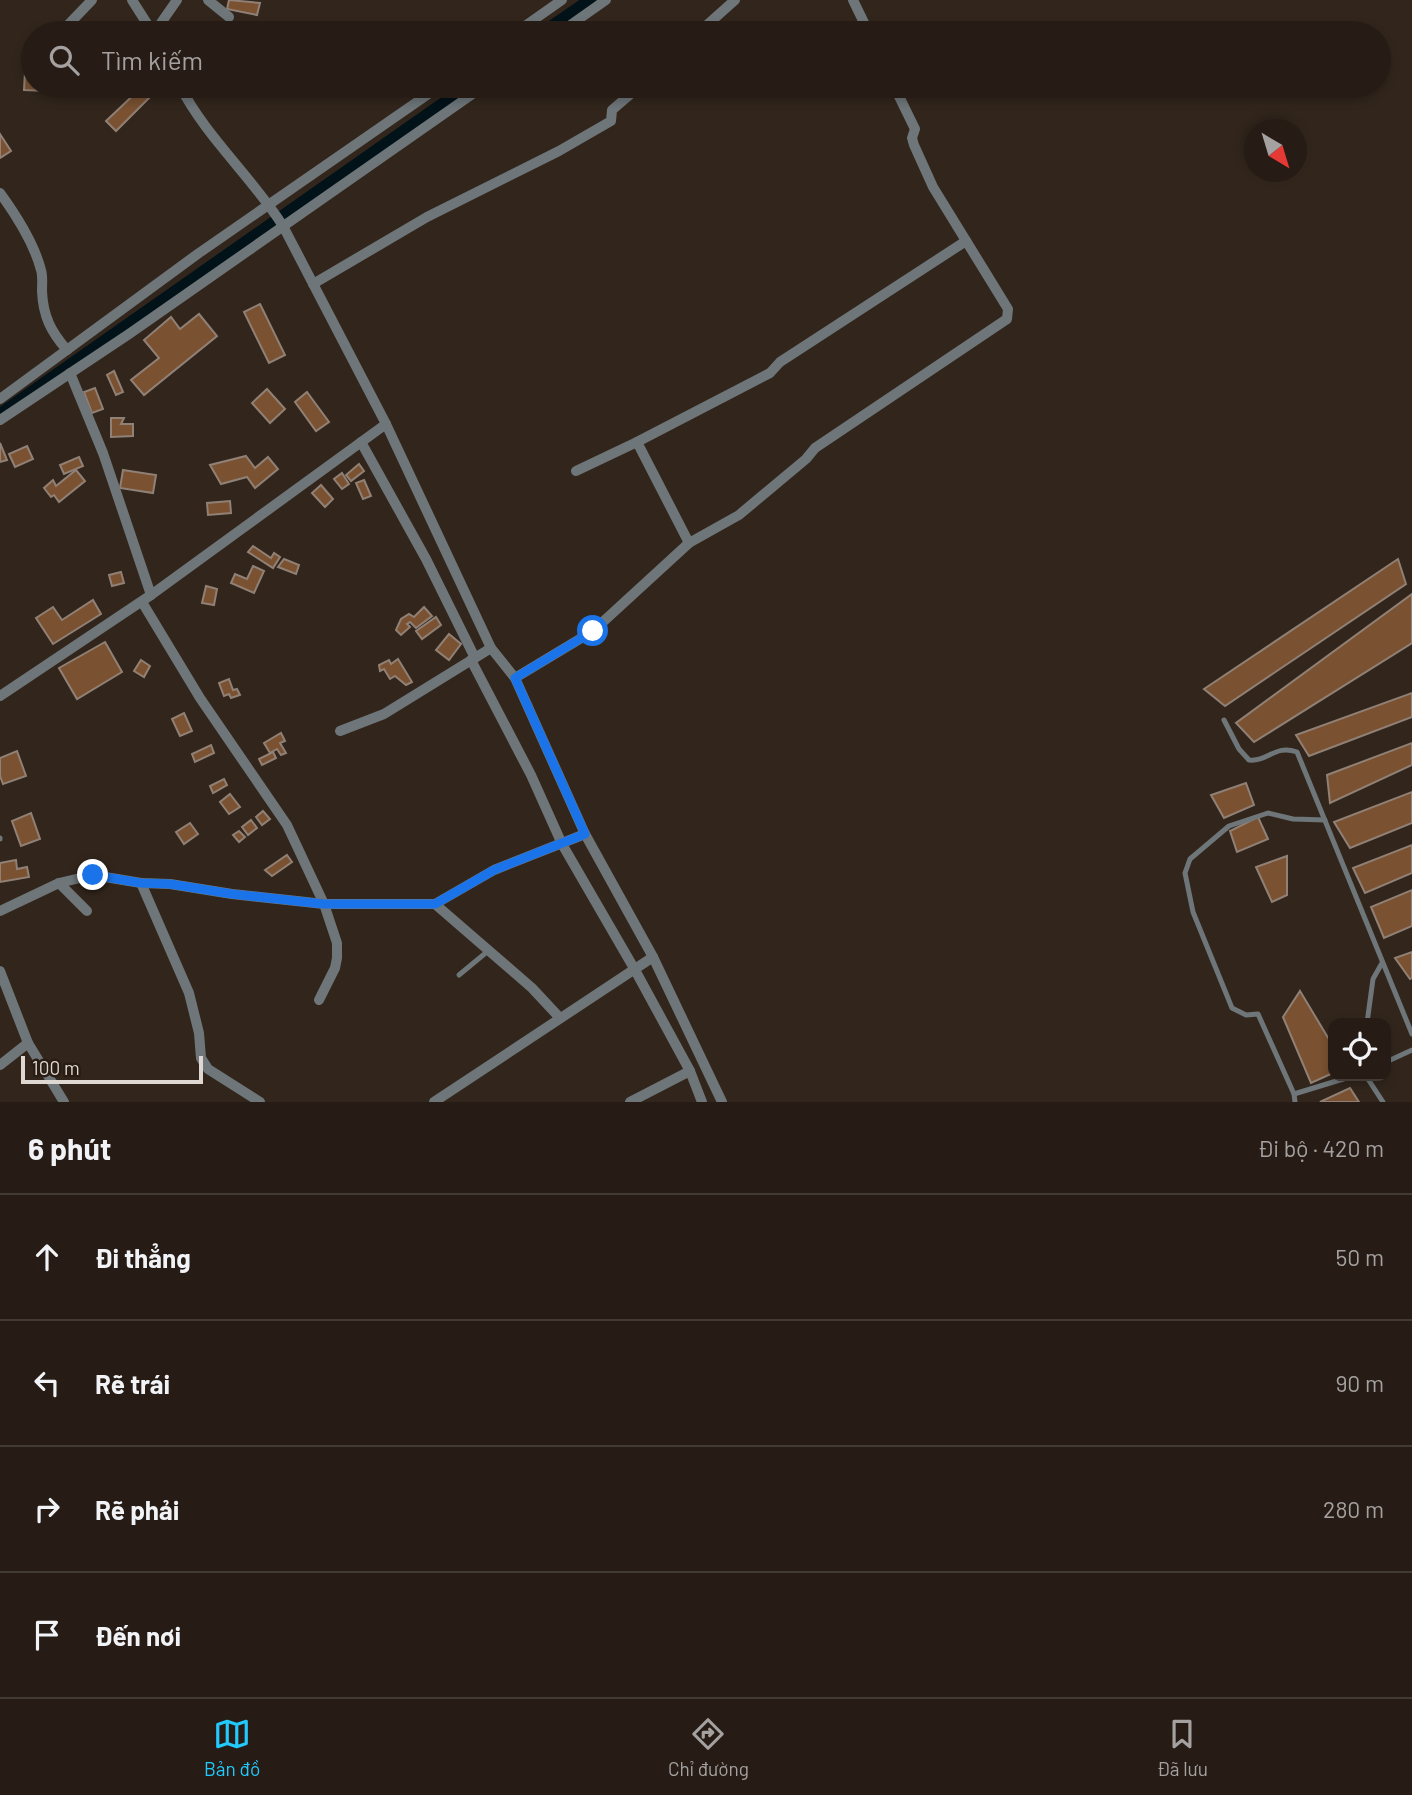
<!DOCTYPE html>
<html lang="vi">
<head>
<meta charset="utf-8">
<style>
	:root { --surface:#261c15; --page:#2e251e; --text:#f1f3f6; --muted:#a4a1a0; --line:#423a34; --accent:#22c9fd }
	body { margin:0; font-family:Barlow,sans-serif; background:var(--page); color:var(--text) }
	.controls { position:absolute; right:21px; bottom:21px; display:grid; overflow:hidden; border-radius:14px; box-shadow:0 4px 10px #0003 }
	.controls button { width:63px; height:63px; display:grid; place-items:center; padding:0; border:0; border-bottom:2px solid var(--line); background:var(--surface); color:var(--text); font:35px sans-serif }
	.compass { position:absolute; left:1244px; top:119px; width:63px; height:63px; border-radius:50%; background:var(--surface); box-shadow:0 4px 10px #0003; rotate:142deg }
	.scale { position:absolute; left:21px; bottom:18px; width:182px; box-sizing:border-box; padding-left:7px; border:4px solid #dfd7d1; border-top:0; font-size:19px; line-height:24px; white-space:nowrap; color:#dfd7d1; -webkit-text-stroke:5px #281c13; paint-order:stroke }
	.stop { position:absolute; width:21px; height:21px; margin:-16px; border:5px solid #1a73e8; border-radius:50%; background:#fff }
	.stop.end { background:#1a73e8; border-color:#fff; box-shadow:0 2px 7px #0008 }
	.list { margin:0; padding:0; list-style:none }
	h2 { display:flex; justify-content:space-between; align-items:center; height:91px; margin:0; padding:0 28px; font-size:30px }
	h2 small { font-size:23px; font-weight:400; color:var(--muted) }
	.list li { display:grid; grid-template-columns:46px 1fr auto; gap:21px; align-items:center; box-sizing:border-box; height:126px; padding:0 28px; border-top:2px solid var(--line) }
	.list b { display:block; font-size:26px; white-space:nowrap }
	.list em { font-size:23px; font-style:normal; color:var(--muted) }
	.icon { flex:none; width:38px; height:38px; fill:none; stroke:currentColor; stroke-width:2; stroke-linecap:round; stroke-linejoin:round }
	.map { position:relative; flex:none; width:1412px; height:1102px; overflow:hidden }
	.search { position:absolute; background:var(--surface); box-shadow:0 4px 10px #0003; left:21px; right:21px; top:21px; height:77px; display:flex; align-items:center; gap:18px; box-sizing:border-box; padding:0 24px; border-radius:38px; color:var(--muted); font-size:26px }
	.sheet { height:595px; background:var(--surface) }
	nav { display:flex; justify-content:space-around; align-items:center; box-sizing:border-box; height:98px; border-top:2px solid var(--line); background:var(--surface); font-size:19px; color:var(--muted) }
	nav a { display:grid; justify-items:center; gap:4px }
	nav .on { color:var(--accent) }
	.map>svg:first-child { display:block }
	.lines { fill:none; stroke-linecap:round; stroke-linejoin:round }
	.canal { stroke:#021219; stroke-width:12 }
	.building { fill:#7a5131; stroke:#908075; stroke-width:2 }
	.service { stroke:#6e767a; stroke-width:5 }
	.minor { stroke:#6e767a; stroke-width:10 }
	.route { stroke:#1a73e8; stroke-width:9 }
</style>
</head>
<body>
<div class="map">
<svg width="1412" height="1102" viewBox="0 0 1412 1102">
	<rect width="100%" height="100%" fill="#32261c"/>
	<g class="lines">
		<g class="canal">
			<path d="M 542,33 L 590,0"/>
			<path d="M 0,414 L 468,86"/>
		</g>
	</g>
	<g class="building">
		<path d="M 229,0 L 260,3 L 257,15 L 227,9 Z"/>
		<path d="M 117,25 L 130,33 L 112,33 Z"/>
		<path d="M 26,53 L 33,53 L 33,86 L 47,86 L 47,91 L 24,90 Z"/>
		<path d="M 143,86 L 157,86 L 159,88 L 116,131 L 106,121 Z"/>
		<path d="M 0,134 L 11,151 L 0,158 Z"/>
		<path d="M 260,304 L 285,355 L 269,363 L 244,312 Z"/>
		<path d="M 199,314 L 217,336 L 144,395 L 131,380 L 159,358 L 144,340 L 171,317 L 180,329 Z"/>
		<path d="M 114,371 L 123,392 L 116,395 L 107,375 Z"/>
		<path d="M 95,388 L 103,409 L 92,413 L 84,392 Z"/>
		<path d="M 267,389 L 285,409 L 270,423 L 252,403 Z"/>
		<path d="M 307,392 L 329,422 L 316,431 L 295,402 Z"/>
		<path d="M 111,418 L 124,418 L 121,424 L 133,424 L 133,436 L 111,437 Z"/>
		<path d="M 0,443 L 7,460 L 0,462 Z"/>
		<path d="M 27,446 L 33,459 L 15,467 L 9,454 Z"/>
		<path d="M 246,456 L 255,468 L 268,457 L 278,469 L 255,488 L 247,477 L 221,484 L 210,465 Z"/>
		<path d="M 79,457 L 83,466 L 64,474 L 60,465 Z"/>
		<path d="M 359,464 L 364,471 L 351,481 L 346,475 Z"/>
		<path d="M 76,470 L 85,481 L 59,502 L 54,495 L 51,497 L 44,488 L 53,480 L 56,486 Z"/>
		<path d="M 123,470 L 156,475 L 153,493 L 120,488 Z"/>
		<path d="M 342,473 L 349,484 L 342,489 L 334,479 Z"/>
		<path d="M 364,480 L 371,496 L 363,499 L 356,483 Z"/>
		<path d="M 321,485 L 333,499 L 325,507 L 312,493 Z"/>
		<path d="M 230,501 L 231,513 L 208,515 L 207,503 Z"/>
		<path d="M 253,546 L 271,558 L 274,553 L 280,557 L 273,568 L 248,552 Z"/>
		<path d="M 284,559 L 299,565 L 296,574 L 278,567 Z"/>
		<path d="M 1398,559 L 1406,584 L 1225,706 L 1204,689 Z"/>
		<path d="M 253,566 L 264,571 L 254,593 L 231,583 L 235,574 L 247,579 Z"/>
		<path d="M 121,572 L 124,583 L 112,586 L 109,575 Z"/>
		<path d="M 206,586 L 217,589 L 214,605 L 202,603 Z"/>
		<path d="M 1412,594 L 1412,643 L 1254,742 L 1236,723 Z"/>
		<path d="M 93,600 L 101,614 L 53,644 L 36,618 L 53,607 L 62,620 Z"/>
		<path d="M 424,607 L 432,616 L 416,628 L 410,622 L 407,624 L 410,627 L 401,635 L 396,630 L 401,619 L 409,614 L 414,617 Z"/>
		<path d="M 436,617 L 441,625 L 422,639 L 416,631 Z"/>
		<path d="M 449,634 L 461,644 L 449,660 L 436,650 Z"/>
		<path d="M 105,642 L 122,672 L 77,699 L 59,668 Z"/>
		<path d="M 398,659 L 412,682 L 406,685 L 395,676 L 390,679 L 384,669 L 380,671 L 379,665 L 389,660 L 391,664 Z"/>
		<path d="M 141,660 L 150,666 L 144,677 L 134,671 Z"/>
		<path d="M 229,679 L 233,690 L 237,689 L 240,695 L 231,698 L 229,694 L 224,696 L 219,683 Z"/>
		<path d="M 1412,693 L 1412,717 L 1309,756 L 1296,735 Z"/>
		<path d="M 184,713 L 192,731 L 180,736 L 172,719 Z"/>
		<path d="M 281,733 L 285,741 L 280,743 L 286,753 L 281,755 L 277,749 L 270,753 L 264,743 Z"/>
		<path d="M 1412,743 L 1412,765 L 1330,803 L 1327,775 Z"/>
		<path d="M 211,745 L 214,753 L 195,762 L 192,754 Z"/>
		<path d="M 17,751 L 26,776 L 3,784 L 0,776 L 0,758 Z"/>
		<path d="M 273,752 L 276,758 L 262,765 L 259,759 Z"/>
		<path d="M 224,779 L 227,785 L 213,793 L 210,786 Z"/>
		<path d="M 1246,783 L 1254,805 L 1224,818 L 1211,795 Z"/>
		<path d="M 1412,792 L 1412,823 L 1350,848 L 1334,822 Z"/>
		<path d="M 230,794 L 240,807 L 229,814 L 220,802 Z"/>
		<path d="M 263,811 L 270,819 L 262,825 L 256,817 Z"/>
		<path d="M 31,813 L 40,839 L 21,846 L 12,821 Z"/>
		<path d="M 1258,817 L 1268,839 L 1237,852 L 1230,831 Z"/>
		<path d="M 251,820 L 257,828 L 248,835 L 242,827 Z"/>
		<path d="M 190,823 L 198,834 L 184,844 L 176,832 Z"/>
		<path d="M 239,831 L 245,837 L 239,842 L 233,835 Z"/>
		<path d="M 1412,845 L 1412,873 L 1365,893 L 1353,868 Z"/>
		<path d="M 287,855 L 292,862 L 272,876 L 265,870 Z"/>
		<path d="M 1287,856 L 1287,895 L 1272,902 L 1256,867 Z"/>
		<path d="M 16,860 L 17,869 L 27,867 L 29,877 L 0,882 L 0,863 Z"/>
		<path d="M 1412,890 L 1412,926 L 1384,938 L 1371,907 Z"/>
		<path d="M 1412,952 L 1412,978 L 1410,979 L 1395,958 Z"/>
		<path d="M 1300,991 L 1333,1046 L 1333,1073 L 1311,1083 L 1283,1017 Z"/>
		<path d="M 1350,1088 L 1359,1102 L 1320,1102 Z"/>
	</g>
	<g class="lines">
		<g class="service">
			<path d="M 1224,720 L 1239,749 L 1249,760 C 1268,762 1275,744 1297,752 L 1412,1034"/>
			<path d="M 0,839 L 0,838"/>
			<path d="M 459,975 L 488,951"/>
			<path d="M 1367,1023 L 1373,979 L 1382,963"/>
			<path d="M 1386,1062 L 1412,1050"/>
			<path d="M 1366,1076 L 1383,1102"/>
			<path d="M 1294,1094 L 1353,1076"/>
			<path d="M 1295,1102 L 1294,1094 L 1258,1014 L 1246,1015 L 1232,1008 L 1193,912 L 1185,873 L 1190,859 L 1229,826 L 1268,813 L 1293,819 L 1325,820"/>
		</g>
		<g class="minor">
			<path d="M 132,0 L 153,33"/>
			<path d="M 208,0 L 229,17"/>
			<path d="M 853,0 L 869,33"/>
			<path d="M 53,33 L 68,25 L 92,0"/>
			<path d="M 154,33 L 177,0"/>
			<path d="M 515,33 L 562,0"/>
			<path d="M 559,33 L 606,0"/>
			<path d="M 698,33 L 735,0"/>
			<path d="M 29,48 L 33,45"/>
			<path d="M 180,86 C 206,137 252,177 283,226 L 386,424 L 491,648 L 515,678 L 585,834 L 653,957 L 722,1102"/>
			<path d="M 0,193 C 16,215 34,243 41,270 C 43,276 42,284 42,291 C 43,316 51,332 67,350"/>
			<path d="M 313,284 L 427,217 L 559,151 L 611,121 L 612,110 L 640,86"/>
			<path d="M 70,373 L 103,453 L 151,595"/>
			<path d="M 0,399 L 199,253 L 440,86"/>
			<path d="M 0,420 L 129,334 L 484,86"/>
			<path d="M 361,442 L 426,559 L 475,658"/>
			<path d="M 576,471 L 637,442"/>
			<path d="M 689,543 L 637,442 L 770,373 L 780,362 L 966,241"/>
			<path d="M 142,602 L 200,698 L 287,825 L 324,904 L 337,943 L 337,958 L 335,968 L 319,1000"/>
			<path d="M 471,660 L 531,775 L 562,844 L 635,970 L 690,1071 L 702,1102"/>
			<path d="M 515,678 L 593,631 L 689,543 L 739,515 L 806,459 L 815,448 L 1007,319 L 1008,309 L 933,187 L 914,145 L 912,138 L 915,129 L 894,86"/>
			<path d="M 0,696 L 151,595 L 386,424"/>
			<path d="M 340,731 L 384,714 L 491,648"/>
			<path d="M 59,883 L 87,911"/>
			<path d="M 141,883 L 189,993 L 199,1033 L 201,1058 L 208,1069 L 260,1102"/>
			<path d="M 435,904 L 532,988 L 559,1017"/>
			<path d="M 0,911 L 59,883 L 93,875 L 141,883 L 170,884 L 232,894 L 324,904 L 435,904 L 494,870 L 585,834"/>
			<path d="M 0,971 L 28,1043 L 64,1102"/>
			<path d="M 0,1065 L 28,1043"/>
			<path d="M 434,1102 L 653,957"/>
			<path d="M 630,1102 L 690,1071"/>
		</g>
	</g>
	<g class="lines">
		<path class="route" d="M 93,875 L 141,883 L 170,884 L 232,894 L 324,904 L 435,904 L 494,870 L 585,834 L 515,678 L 593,631"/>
	</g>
</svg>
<div class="controls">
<button><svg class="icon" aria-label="locate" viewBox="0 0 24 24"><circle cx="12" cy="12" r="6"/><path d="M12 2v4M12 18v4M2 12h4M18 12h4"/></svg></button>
</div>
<svg class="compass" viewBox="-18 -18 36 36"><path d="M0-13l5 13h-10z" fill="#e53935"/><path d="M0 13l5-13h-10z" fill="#a4a1a0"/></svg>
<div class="scale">100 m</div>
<div class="stop" style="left:593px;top:631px"></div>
<div class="stop end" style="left:93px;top:875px"></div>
<div class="search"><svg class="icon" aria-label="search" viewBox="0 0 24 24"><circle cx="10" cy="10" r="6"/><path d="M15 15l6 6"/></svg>Tìm kiếm</div>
</div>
<section class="sheet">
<h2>6 phút<small>Đi bộ · 420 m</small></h2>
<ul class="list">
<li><svg class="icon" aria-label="ahead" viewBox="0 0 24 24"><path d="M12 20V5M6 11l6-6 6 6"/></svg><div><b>Đi thẳng</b></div><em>50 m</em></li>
<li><svg class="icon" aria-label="left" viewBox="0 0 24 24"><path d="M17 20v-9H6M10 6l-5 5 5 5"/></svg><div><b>Rẽ trái</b></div><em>90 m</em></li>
<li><svg class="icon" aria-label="right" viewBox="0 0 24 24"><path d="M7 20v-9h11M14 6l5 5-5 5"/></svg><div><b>Rẽ phải</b></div><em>280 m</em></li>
<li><svg class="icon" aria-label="arrive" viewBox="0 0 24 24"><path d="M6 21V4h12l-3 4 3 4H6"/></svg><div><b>Đến nơi</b></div></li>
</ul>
</section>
<nav>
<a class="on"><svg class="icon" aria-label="map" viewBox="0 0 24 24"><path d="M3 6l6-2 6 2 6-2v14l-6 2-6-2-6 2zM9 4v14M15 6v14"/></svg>Bản đồ</a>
<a><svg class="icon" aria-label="directions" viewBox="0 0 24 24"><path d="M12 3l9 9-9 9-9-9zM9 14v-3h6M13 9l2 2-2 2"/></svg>Chỉ đường</a>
<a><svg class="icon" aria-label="saved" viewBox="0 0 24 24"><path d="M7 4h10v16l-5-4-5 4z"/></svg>Đã lưu</a>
</nav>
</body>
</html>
